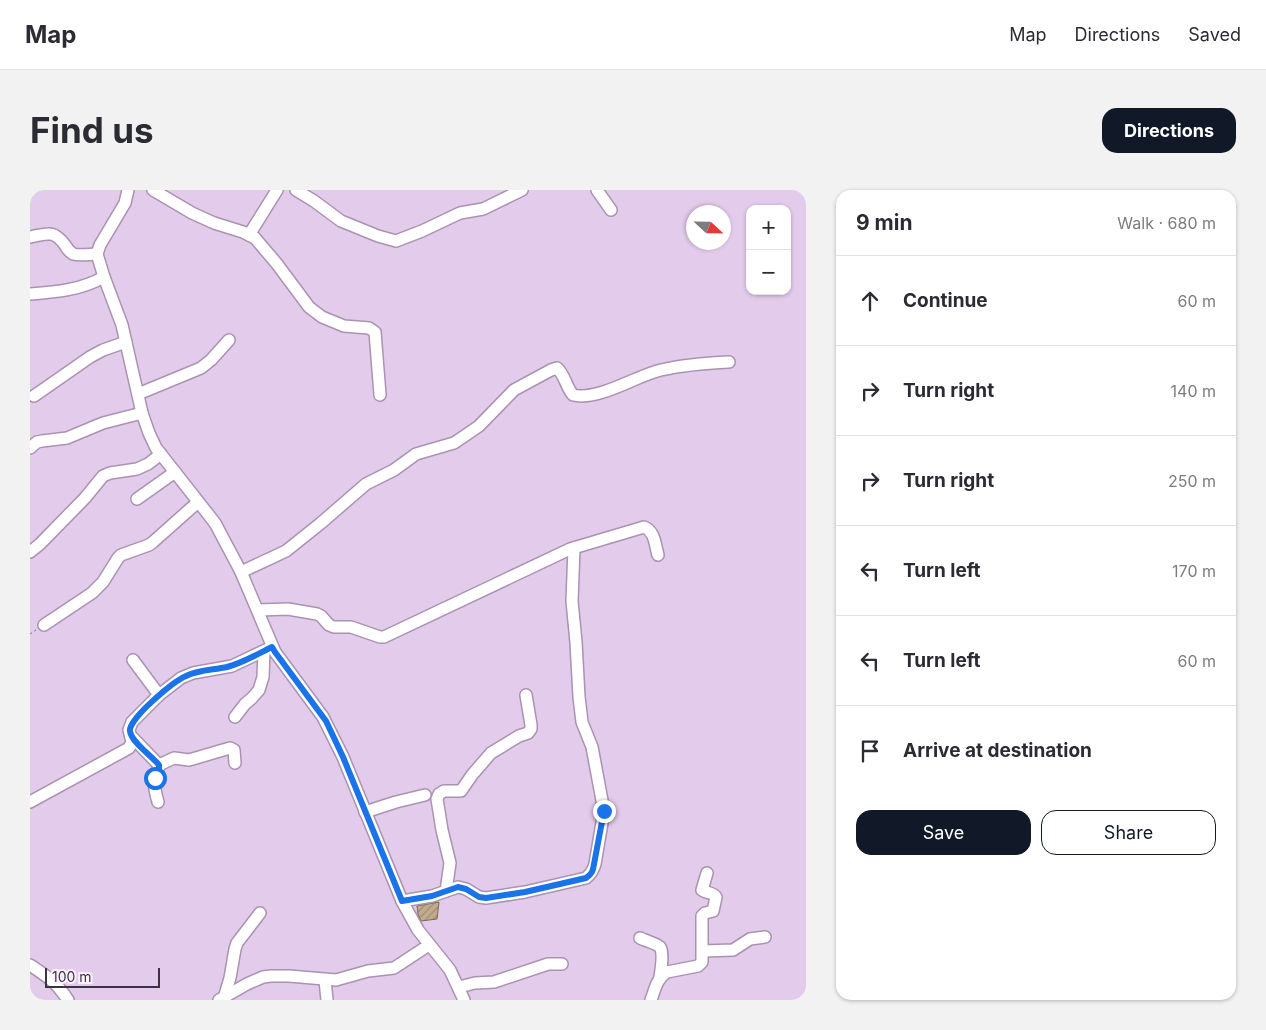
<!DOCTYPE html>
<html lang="en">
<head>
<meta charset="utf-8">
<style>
	:root { --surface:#fff; --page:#f2f2f3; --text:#2b2b33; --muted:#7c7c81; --line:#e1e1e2; --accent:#111827 }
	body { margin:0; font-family:Inter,sans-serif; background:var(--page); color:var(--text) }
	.controls { position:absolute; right:15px; top:15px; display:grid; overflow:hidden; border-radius:10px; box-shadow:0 1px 4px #0004 }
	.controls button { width:45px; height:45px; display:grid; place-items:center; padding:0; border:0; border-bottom:1px solid var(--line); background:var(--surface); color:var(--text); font:25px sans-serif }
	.compass { position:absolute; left:656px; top:15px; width:45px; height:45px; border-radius:50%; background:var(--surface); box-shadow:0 1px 4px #0004; rotate:112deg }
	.scale { position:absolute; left:15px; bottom:12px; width:115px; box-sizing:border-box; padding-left:5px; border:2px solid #3d3340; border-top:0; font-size:14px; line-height:18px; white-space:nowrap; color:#3d3340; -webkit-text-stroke:4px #fbf1ff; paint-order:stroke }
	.stop { position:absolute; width:15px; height:15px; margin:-11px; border:4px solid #1a73e8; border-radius:50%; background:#fff }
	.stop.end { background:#1a73e8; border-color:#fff; box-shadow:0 1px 5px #0008 }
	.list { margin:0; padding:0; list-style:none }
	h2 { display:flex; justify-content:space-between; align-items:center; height:65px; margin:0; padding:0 20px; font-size:21px }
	h2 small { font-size:16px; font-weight:400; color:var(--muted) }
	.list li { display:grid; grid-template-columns:32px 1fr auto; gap:15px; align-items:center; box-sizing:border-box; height:90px; padding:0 20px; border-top:1px solid var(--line) }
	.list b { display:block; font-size:19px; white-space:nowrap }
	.list em { font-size:16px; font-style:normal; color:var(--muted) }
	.actions { display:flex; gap:10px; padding:15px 20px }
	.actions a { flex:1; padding:11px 0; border:1px solid var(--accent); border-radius:15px; text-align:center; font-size:18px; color:var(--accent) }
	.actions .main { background:var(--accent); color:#fff }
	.icon { flex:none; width:28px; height:28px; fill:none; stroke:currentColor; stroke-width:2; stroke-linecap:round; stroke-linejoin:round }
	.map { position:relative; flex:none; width:776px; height:810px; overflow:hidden; border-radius:15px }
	header { display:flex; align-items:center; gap:30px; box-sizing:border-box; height:70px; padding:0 25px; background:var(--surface); border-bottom:1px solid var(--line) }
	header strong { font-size:24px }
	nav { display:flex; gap:28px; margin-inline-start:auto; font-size:18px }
	.intro { display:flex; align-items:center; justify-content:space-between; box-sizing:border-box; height:120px; padding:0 30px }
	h1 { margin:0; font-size:35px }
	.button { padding:12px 22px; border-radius:15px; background:var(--accent); color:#fff; font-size:18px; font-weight:700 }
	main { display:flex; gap:30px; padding:0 30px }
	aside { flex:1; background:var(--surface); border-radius:15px; box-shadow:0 1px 4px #0004 }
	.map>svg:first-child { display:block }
	.building { fill:url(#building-hatch); stroke:#7a6749 }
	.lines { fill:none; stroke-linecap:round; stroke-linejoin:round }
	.minor-casing { stroke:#aa93b1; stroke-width:14 }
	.path { stroke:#88788e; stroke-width:1; stroke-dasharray:2.5 2.5; stroke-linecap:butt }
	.minor { stroke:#fff; stroke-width:11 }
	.route { stroke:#1a73e8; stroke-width:6 }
</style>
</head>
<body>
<header>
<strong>Map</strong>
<nav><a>Map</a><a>Directions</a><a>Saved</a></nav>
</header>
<div class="intro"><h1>Find us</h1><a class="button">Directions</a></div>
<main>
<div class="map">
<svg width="776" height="810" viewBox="0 0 776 810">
	<defs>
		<pattern id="building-hatch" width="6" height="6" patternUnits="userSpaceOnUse" patternTransform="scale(1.25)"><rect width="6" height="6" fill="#c2ac8c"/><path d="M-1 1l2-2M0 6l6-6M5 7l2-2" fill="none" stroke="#9f8d74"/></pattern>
	</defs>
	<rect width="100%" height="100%" fill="#e3cbeb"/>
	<path class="building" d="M 409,712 L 407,729 L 391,731 L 388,724 L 387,716 Z"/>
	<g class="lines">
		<defs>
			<g id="minor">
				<path d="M 98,0 L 95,13 L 70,55 L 67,64 L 74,87 L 92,135 L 112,223 L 119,243 L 126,258 L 185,333 L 211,382 L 245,462 L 293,527 L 313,567 L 372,711 L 388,740 L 420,780 L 434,810"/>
				<path d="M 123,0 L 162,23 L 184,33 L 213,42 L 225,48 L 247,74 L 279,117 L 292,127 L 314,136 L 339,138 L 345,142 L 350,205"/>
				<path d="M 266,0 L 284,11 L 311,31 L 348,46 L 366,51 L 392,41 L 430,23 L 453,19 L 492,0"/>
				<path d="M 567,0 L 581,20"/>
				<path d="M 219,45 L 247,0"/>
				<path d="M 0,47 C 17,44 23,39 35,55 C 37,59 40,62 43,64 C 50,66 60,64 67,64"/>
				<path d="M 0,104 C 26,102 51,100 74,87"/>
				<path d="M 108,204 L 171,178 L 181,170 L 199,150"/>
				<path d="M 4,206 L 60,167 L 73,160 L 96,152"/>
				<path d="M 0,258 L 7,252 L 12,251 L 37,248 L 73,233 L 112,223"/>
				<path d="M 107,309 L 145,282"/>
				<path d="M 0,362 L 10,354 L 55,308 L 73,286 L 80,283 L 107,279 L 118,274 L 131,264"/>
				<path d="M 211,382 L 256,361 L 291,333 L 336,294 L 364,280 L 386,264 L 424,253 L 433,247 L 449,236 L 484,200 L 521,180 L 527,178 C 535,185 536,197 543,205 C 569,211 605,186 631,180 C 653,175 677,173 699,172"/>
				<path d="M 228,420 L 258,419 L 287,424 L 291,426 L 299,435 L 304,437 L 321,437 L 350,447 L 354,447 L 540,359 L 614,337 C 625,341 625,355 628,365"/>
				<path d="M 14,435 L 62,403 L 73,392 L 88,368 L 91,365 L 119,355 L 123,352 L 168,312"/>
				<path d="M 103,470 L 129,505"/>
				<path d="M 205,527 L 215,514 L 222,508 L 229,500 L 233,487 L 234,461"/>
				<path d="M 101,546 L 129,575 C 129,580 126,582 125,587 C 123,595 126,605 128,612"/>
				<path d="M 129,575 L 144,568 L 159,570 L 200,558 L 204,560 L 205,573"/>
				<path d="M 0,612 L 99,558 L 102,552 L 99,540 L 102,532 L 129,505 L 151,488 L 163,483 L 202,476 L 242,457"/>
				<path d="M 335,622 L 366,612 L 395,605"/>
				<path d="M 416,701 L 420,673 L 412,640 L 407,609 L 409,604 L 414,601 L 431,601 L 442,585 L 461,563 L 489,546 L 498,543 L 501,539 L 501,535 L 496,505"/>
				<path d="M 372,711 L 402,706 L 428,697 L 436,699 L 449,707 L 456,708 L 495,702 L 556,688 C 561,684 563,681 565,674 L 574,621 L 562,557 L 552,532 L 549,507 L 546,452 L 542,411 L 544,358"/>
				<path d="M 610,748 C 616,751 626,753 630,757 C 634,763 631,780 630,787"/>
				<path d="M 673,761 L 703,760 L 720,749 L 735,747"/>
				<path d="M 0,775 C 18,787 26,792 38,810"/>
				<path d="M 295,790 L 297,810"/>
				<path d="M 429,797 L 445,793 L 464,792 L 518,774 L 532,774"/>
				<path d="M 194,808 L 200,788 L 205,759 L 207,753 L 230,723"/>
				<path d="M 189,810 L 217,794 L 233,787 L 241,786 L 259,786 L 306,790 L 338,781 L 364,778 L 399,755"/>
				<path d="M 621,810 C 625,799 627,788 637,782 L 668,776 L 672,772 L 672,726 L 675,723 L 683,721 L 686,707 C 683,702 675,703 672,700 L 677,683"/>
			</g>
		</defs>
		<use href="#minor" class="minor-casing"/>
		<path class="path" d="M 0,444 L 6,440"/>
		<use href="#minor" class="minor"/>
	</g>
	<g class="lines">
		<path class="route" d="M 125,588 L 129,579 L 129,575 C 122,566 101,552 100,541 C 98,529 144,491 156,486 C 168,480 183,480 197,477 C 212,473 228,464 242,457 L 245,462 L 296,531 L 313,567 L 372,711 L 402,706 L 428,697 L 436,699 L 449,707 L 456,708 L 495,702 L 556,688 C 562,684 563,681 564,674 L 574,621"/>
	</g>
</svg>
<div class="controls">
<button>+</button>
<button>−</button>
</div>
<svg class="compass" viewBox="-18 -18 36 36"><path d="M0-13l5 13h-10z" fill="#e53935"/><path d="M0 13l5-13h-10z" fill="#7c7c81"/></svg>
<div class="scale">100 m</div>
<div class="stop" style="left:125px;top:588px"></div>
<div class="stop end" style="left:574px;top:621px"></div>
</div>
<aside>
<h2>9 min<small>Walk · 680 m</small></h2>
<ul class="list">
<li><svg class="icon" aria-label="ahead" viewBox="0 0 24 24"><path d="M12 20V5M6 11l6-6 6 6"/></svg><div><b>Continue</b></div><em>60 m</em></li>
<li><svg class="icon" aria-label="right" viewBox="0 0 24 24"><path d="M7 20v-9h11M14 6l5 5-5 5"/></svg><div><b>Turn right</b></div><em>140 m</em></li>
<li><svg class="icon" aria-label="right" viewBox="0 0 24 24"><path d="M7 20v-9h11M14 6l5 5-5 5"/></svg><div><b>Turn right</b></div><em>250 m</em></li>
<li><svg class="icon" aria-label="left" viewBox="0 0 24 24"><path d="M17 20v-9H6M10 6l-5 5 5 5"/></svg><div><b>Turn left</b></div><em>170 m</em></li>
<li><svg class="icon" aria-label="left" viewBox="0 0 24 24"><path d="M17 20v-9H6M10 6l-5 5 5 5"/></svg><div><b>Turn left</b></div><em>60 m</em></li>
<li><svg class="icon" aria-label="arrive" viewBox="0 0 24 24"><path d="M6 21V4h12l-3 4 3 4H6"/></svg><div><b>Arrive at destination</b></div></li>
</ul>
<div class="actions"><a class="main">Save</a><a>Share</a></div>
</aside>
</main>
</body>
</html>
